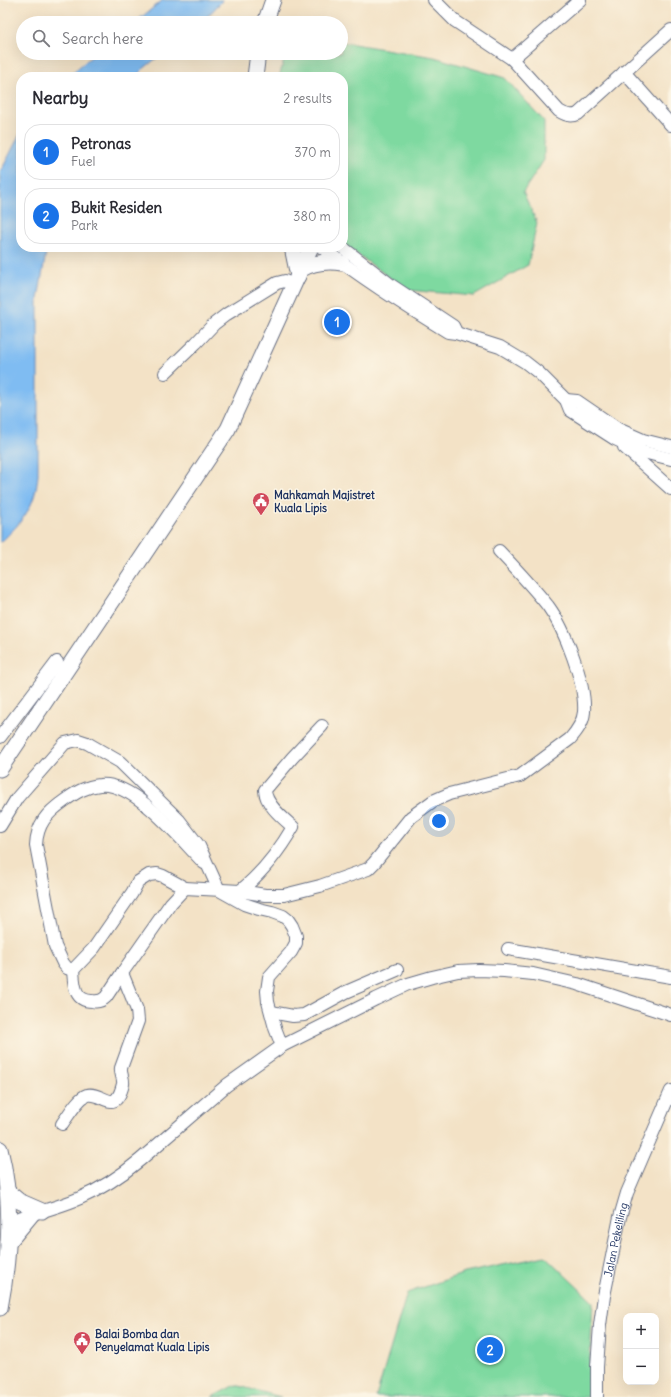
<!DOCTYPE html>
<html lang="en">
<head>
<meta charset="utf-8">
<style>
	:root { --surface:#fff; --page:#f2f2f3; --text:#2b2b33; --muted:#7c7c81; --line:#e1e1e2; --accent:#1a73e8 }
	body { margin:0; font-family:Delius,sans-serif; background:var(--page); color:var(--text) }
	.controls { position:absolute; right:12px; bottom:12px; display:grid; overflow:hidden; border-radius:8px; box-shadow:0 4px 16px #0002 }
	.controls button { width:36px; height:36px; display:grid; place-items:center; padding:0; border:0; border-bottom:1px solid var(--line); background:var(--surface); color:var(--text); font:20px sans-serif }
	.you { position:absolute; left:439px; top:821px; width:14px; height:14px; margin:-10px; border:3px solid #fff; border-radius:50%; background:#1a73e8; box-shadow:0 0 0 6px #1a73e833 }
	.badge { display:grid; place-items:center; width:26px; height:26px; border-radius:50%; background:var(--accent); color:#fff; font-size:13px; font-weight:700 }
	.pin { position:absolute; translate:-50% -50%; border:2px solid #fff; box-shadow:0 1px 4px #0006 }
	.list { margin:0; padding:0; list-style:none }
	h2 { display:flex; justify-content:space-between; align-items:center; height:52px; margin:0; padding:0 16px; font-size:17px }
	h2 small { font-size:13px; font-weight:400; color:var(--muted) }
	.list li { display:grid; grid-template-columns:26px 1fr auto; gap:12px; align-items:center; box-sizing:border-box; height:56px; margin:0 8px 8px; padding:0 8px; border:1px solid var(--line); border-radius:16px }
	.list b { display:block; font-size:15px; white-space:nowrap }
	.list p { margin:0; font-size:13px; white-space:nowrap; color:var(--muted) }
	.list em { font-size:13px; font-style:normal; color:var(--muted) }
	.icon { flex:none; width:22px; height:22px; fill:none; stroke:currentColor; stroke-width:2; stroke-linecap:round; stroke-linejoin:round }
	.map { position:relative; flex:none; width:671px; height:1397px; overflow:hidden }
	.search { position:absolute; background:var(--surface); box-shadow:0 4px 16px #0002; left:16px; top:16px; width:332px; height:44px; display:flex; align-items:center; gap:10px; box-sizing:border-box; padding:0 14px; border-radius:22px; color:var(--muted); font-size:15px }
	.panel { position:absolute; background:var(--surface); box-shadow:0 4px 16px #0002; left:16px; top:72px; width:332px; height:180px; border-radius:16px }
	.map>svg:first-child { display:block }
	.green { fill:#7ed9a0; stroke:#4c847f }
	.water { fill:#7fbcf2; stroke:#4d76a8 }
	.lines { fill:none; stroke-linecap:round; stroke-linejoin:round }
	.minor-casing { stroke:#676e82; stroke-width:14 }
	.major-casing { stroke:#676e82; stroke-width:17 }
	.minor { stroke:#fff; stroke-width:12 }
	.major { stroke:#fff; stroke-width:15 }
	.labels { text-anchor:middle; stroke-width:3; stroke-linejoin:round; paint-order:stroke }
	.poi-label { font-size:11px; font-weight:bold; fill:#1b2f5e; stroke:#fcf5e5; text-anchor:start }
	.street-label { font-size:11px; fill:#1b2f5e; stroke:#fcf5e5 }
</style>
</head>
<body>
<div class="map">
<svg width="671" height="1397" viewBox="0 0 671 1397">
	<rect width="100%" height="100%" fill="#fcf5e5"/>
	<filter id="ink" filterUnits="userSpaceOnUse"><feTurbulence type="fractalNoise" baseFrequency=".025" numOctaves="2"/><feDisplacementMap in="SourceGraphic" scale="8" xChannelSelector="R" yChannelSelector="G"/><feConvolveMatrix kernelMatrix="1 2 1 2 8 2 1 2 1" color-interpolation-filters="sRGB"/></filter>
	<filter id="wash" filterUnits="userSpaceOnUse"><feTurbulence type="fractalNoise" baseFrequency=".012" numOctaves="4" result="noise"/><feDisplacementMap in="SourceGraphic" scale="16" xChannelSelector="R" yChannelSelector="G"/><feGaussianBlur stdDeviation="0.9" result="paint"/><feColorMatrix in="noise" values="0 0 0 0 0 0 0 0 0 0 0 0 0 0 0 0 0 1.4 0 .05"/><feComposite in="paint" operator="in"/></filter>
	<g filter="url(#wash)">
		<rect width="100%" height="100%" fill="#f3e2c6"/>
		<g class="green">
			<path d="M 341,42 L 434,57 L 505,78 L 544,121 L 544,160 L 523,192 L 537,223 L 528,265 L 474,296 L 407,290 L 343,244 L 343,77 L 279,77 L 286,53 L 341,53 Z"/>
			<path d="M 545,1256 L 593,1302 L 588,1397 L 376,1397 L 407,1293 L 465,1273 Z"/>
			<path d="M 235,1385 L 281,1397 L 212,1397 Z"/>
		</g>
		<g class="water">
			<path d="M 163,0 L 223,0 L 201,23 L 134,23 Z"/>
			<path d="M 96,53 L 163,53 L 143,69 L 135,77 L 67,77 Z"/>
			<path d="M 21,132 L 21,247 L 47,247 L 38,299 L 38,474 C 36,506 23,521 0,543 L 0,173 Z"/>
		</g>
	</g>
	<g filter="url(#ink)">
		<g class="lines">
			<defs>
				<g id="minor">
					<path d="M 434,0 L 455,21 L 512,59"/>
					<path d="M 580,0 L 512,59 L 559,111 C 565,115 571,117 578,114 L 671,30"/>
					<path d="M 624,72 L 671,125"/>
					<path d="M 321,247 C 362,278 405,306 448,332 L 456,333 L 500,347 L 525,362 L 539,373 L 566,400 L 570,410 L 615,439 L 643,452 L 671,459"/>
					<path d="M 342,247 L 391,285 L 453,326 L 455,330"/>
					<path d="M 165,373 L 196,343 L 214,324 L 227,314 L 277,283 L 285,281 L 293,285"/>
					<path d="M 566,400 L 577,401 L 618,429 L 643,440 L 671,447"/>
					<path d="M 624,447 L 671,489"/>
					<path d="M 0,737 L 57,662"/>
					<path d="M 0,826 L 17,798 L 65,743 L 78,740 L 87,743 L 120,762 L 179,820 L 199,846 L 219,890 L 244,904 L 259,909 L 272,912 L 283,916 L 288,920 L 292,926 L 296,936 L 296,943 L 291,952 L 269,977 L 267,991 L 268,1002 L 275,1028 L 282,1046"/>
					<path d="M 185,888 L 163,876 L 157,874 L 149,875 L 138,882 L 132,893 L 94,948 L 73,970 L 67,968 L 63,963 L 55,946 L 36,845 C 37,824 47,813 64,801 C 75,793 86,786 100,785 C 135,781 181,840 204,863"/>
					<path d="M 240,891 C 261,874 279,851 293,827 C 284,819 265,804 265,790 L 292,758 L 322,726"/>
					<path d="M 508,949 L 671,977"/>
					<path d="M 73,970 C 74,984 74,1001 92,1001 C 97,1002 102,1001 106,997 L 122,973"/>
					<path d="M 271,1012 L 293,1016 L 304,1015 L 346,992 L 397,970"/>
					<path d="M 62,1124 C 68,1116 78,1098 87,1095 C 102,1091 115,1117 123,1084 C 124,1078 120,1074 121,1068 L 138,1021 L 137,1010 L 122,973 L 171,903 L 185,888 L 240,891 L 265,895 L 284,895 L 320,886 L 368,869 L 374,863 L 411,817 L 433,801 L 449,794 L 520,776 L 570,739 C 577,731 583,723 584,712 C 586,684 565,629 548,606 C 533,587 516,569 499,551"/>
					<path d="M 8,1221 C 32,1214 57,1208 80,1198 C 101,1189 122,1175 140,1160 L 227,1085 L 282,1046 L 376,999 L 408,984 L 432,977 L 458,971 L 479,970 L 504,971 L 533,974 L 577,984 L 671,1015"/>
					<path id="s1" d="M 597,1397 L 597,1367 L 600,1325 L 604,1296 L 620,1217 L 627,1193 L 671,1091"/>
				</g>
				<g id="major">
					<path d="M 265,23 L 273,0"/>
					<path d="M 255,77 L 258,53"/>
					<path d="M 292,247 L 298,276"/>
					<path d="M 300,270 C 313,262 328,261 342,263"/>
					<path d="M 0,769 L 228,429 L 311,247"/>
					<path d="M 0,1149 C 13,1200 10,1256 0,1308"/>
					<path d="M 7,1191 L 19,1201 L 42,1211"/>
					<path d="M 8,1243 L 32,1214"/>
				</g>
			</defs>
			<use href="#minor" class="minor-casing"/>
			<use href="#major" class="major-casing"/>
			<use href="#minor" class="minor"/>
			<use href="#major" class="major"/>
		</g>
	</g>
	<defs>
		<symbol id="civic-pin" viewBox="-11 -11 22 30"><path d="M0 17L-7.5 6A9.5 9.5 0 1 1 7.5 6Z" fill="#d1495b" stroke="#fcf5e5"/><path d="M-.6-6.5H3V-4.5H.6V-3L4-1V1h2V6H-6V1h2V-1L-.6-3ZM-1.2 2.5V6h2.4V2.5Z" fill="#fff"/></symbol>
	</defs>
	<g fill-rule="evenodd">
		<use href="#civic-pin" x="251" y="491" width="20" height="27"/>
		<use href="#civic-pin" x="72" y="1330" width="20" height="27"/>
	</g>
	<g class="labels">
		<g class="poi-label">
			<text x="274" y="499">Mahkamah Majistret<tspan x="274" dy="13">Kuala Lipis</tspan></text>
			<text x="95" y="1338">Balai Bomba dan<tspan x="95" dy="13">Penyelamat Kuala Lipis</tspan></text>
		</g>
		<g class="street-label">
			<text dy="4" stroke="none"><textPath href="#s1" startOffset="159">Jalan Pekeliling</textPath></text>
		</g>
	</g>
</svg>
<div class="controls">
<button>+</button>
<button>−</button>
</div>
<div class="you"></div>
<div class="pin badge" style="left:337px;top:322px">1</div>
<div class="pin badge" style="left:490px;top:1350px">2</div>
<div class="search"><svg class="icon" aria-label="search" viewBox="0 0 24 24"><circle cx="10" cy="10" r="6"/><path d="M15 15l6 6"/></svg>Search here</div>
<section class="panel">
<h2>Nearby<small>2 results</small></h2>
<ul class="list">
<li><span class="badge">1</span><div><b>Petronas</b><p>Fuel</p></div><em>370 m</em></li>
<li><span class="badge">2</span><div><b>Bukit Residen</b><p>Park</p></div><em>380 m</em></li>
</ul>
</section>
</div>
</body>
</html>
